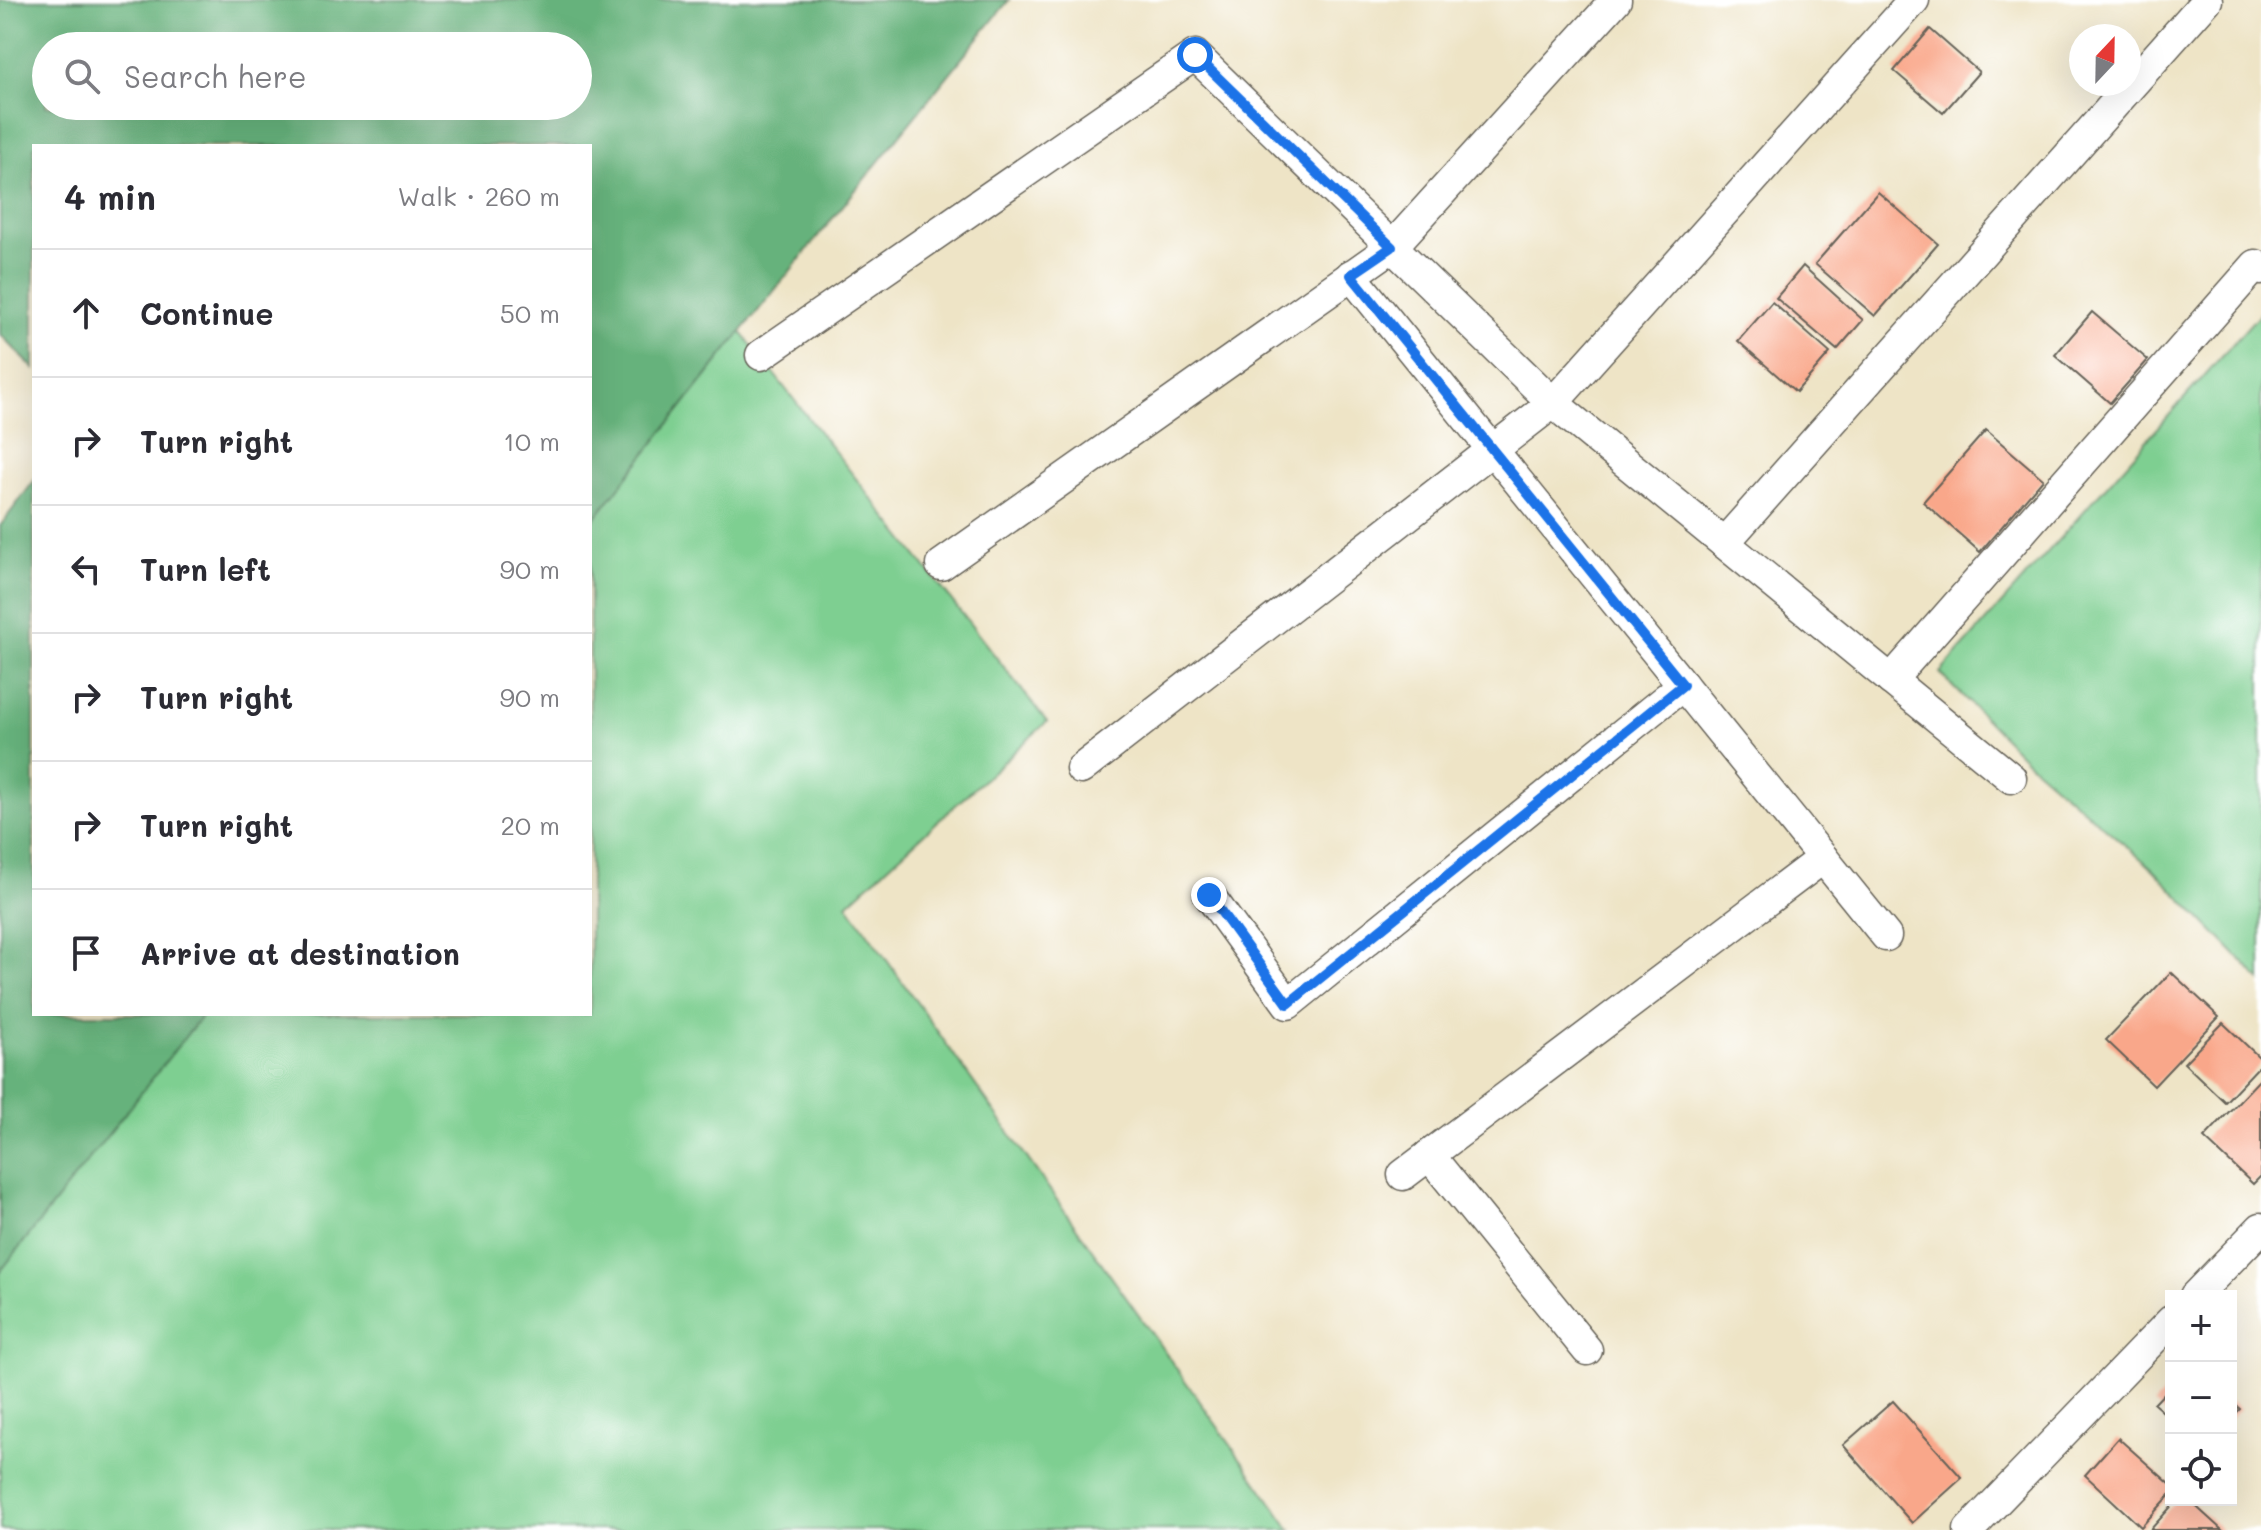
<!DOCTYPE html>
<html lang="en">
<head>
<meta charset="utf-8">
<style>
	:root { --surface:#fff; --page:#f7f7f7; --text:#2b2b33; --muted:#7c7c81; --line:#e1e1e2 }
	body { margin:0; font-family:Mali,sans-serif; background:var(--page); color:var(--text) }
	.controls { position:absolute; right:24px; bottom:24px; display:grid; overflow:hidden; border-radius:0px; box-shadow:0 8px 32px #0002 }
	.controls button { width:72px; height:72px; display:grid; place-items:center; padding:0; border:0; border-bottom:2px solid var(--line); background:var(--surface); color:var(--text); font:40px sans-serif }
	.compass { position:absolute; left:2069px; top:24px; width:72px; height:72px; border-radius:50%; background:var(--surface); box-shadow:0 8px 32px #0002; rotate:22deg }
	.stop { position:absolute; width:24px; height:24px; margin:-18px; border:6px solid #1a73e8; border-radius:50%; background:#fff }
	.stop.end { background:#1a73e8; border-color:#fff; box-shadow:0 2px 8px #0008 }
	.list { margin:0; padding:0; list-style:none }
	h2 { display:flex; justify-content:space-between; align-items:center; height:104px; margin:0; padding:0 32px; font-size:34px }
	h2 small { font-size:26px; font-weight:400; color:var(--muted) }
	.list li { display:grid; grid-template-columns:52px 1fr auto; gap:24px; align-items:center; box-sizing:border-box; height:128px; padding:0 32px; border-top:2px solid var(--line) }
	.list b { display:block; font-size:30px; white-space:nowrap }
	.list em { font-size:26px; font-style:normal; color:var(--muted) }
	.icon { flex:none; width:44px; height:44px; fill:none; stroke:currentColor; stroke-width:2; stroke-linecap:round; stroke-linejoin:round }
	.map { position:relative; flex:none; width:2261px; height:1530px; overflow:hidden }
	.search { position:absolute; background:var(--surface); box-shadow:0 8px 32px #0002; left:32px; top:32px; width:560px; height:88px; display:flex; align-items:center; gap:20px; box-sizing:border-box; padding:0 28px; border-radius:44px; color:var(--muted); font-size:30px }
	.panel { position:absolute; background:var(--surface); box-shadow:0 8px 32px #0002; left:32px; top:144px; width:560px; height:872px; border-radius:0px }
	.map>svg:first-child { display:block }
	.green { fill:#7ecf91; stroke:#4d7656; stroke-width:2 }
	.forest { fill:#66b27b; stroke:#41674c; stroke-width:2; fill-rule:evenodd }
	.building { fill:#f9a78a }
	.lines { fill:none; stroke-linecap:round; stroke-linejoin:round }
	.minor-casing { stroke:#666258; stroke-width:33 }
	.minor { stroke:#fff; stroke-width:30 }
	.route { stroke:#1a73e8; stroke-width:10 }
</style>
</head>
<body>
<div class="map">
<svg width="2261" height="1530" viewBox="0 0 2261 1530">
	<rect width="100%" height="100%" fill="#fff"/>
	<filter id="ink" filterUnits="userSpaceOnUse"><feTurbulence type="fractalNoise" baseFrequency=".0125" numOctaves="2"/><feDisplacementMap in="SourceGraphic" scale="16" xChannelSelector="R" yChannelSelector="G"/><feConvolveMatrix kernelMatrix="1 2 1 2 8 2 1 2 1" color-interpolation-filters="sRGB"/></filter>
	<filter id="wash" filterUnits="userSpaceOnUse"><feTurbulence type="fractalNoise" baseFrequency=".006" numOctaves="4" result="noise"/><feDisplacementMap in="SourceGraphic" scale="32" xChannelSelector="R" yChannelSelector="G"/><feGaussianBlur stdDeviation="1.8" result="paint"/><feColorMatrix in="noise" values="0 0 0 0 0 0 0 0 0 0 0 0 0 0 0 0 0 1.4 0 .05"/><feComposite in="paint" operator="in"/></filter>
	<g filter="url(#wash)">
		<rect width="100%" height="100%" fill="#eee4c6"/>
		<g class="green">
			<path d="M 2261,312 L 2261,981 L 2153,869 L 2028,762 L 1940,673 Z"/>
			<path d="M 741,332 L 1047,722 L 847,904 L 1291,1530 L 0,1530 L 0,1272 L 203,1014 L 590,1014 L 590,524 Z"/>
		</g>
		<g class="forest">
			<path d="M 0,0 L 1009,0 L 741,332 L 590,524 L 590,146 L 34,146 L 34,369 L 0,334 ZM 46,46 L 578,46 L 578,106 L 46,106 Z"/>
			<path d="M 34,481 L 34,1014 L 203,1014 L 0,1272 L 0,526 Z"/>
		</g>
		<g id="blocks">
			<g class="building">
				<path d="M 1930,29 L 1979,72 L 1943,113 L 1894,71 Z"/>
				<path d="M 1878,192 L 1938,244 L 1875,316 L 1815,264 Z"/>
				<path d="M 1803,266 L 1863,320 L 1837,350 L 1776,298 Z"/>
				<path d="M 1772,302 L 1830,353 L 1796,392 L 1738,341 Z"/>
				<path d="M 2092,312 L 2148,360 L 2110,403 L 2055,355 Z"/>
				<path d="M 1986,430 L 2043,479 L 1980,552 L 1923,502 Z"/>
				<path d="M 2171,972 L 2219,1017 L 2154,1086 L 2106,1040 Z"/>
				<path d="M 2223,1023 L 2261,1059 L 2261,1064 L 2225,1102 L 2184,1063 Z"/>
				<path d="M 2261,1078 L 2261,1176 L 2253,1184 L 2204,1138 Z"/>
				<path d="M 2171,1386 L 2171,1419 L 2154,1404 Z"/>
				<path d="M 1893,1401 L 1962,1478 L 1912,1523 L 1843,1445 Z"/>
				<path d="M 2231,1401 L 2240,1409 L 2231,1419 Z"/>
				<path d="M 2118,1438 L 2171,1485 L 2171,1494 L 2141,1527 L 2085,1475 Z"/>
				<path d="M 2177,1500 L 2189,1500 L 2222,1530 L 2150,1530 Z"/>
			</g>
		</g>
	</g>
	<g filter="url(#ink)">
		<use href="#blocks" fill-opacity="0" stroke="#666258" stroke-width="2"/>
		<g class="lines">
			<defs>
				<g id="minor">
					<path d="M 1351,275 L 1886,936"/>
					<path d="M 761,355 L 1195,55 L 1553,403 L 2011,778"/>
					<path d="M 1724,543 L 2207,0"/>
					<path d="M 941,565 L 1392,247 L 1616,0"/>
					<path d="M 1891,680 L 2256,265 L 2261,270"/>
					<path d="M 1081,769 L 1553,403 L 1914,0"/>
					<path d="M 1209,895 L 1288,1004 L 1683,685"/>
					<path d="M 1429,1155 L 1587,1350"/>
					<path d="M 1403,1175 L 1823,858"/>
					<path d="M 2195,1296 L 2261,1228"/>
					<path d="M 1969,1530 L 2171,1321"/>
				</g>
			</defs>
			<use href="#minor" class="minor-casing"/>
			<use href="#minor" class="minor"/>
		</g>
	</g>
	<g class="lines" filter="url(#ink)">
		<path class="route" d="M 1195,55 L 1392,247 L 1351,275 L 1683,685 L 1288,1004 L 1209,895"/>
	</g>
</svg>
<div class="controls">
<button>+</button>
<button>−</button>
<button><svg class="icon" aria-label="locate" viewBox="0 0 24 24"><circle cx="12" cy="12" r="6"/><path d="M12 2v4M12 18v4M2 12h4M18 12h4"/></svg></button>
</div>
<svg class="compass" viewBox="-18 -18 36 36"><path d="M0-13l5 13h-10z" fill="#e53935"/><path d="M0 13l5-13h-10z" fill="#7c7c81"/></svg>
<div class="stop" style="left:1195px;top:55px"></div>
<div class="stop end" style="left:1209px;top:895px"></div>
<div class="search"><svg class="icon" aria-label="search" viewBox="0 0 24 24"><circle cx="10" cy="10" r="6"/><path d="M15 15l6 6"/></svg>Search here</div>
<section class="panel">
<h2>4 min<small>Walk · 260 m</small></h2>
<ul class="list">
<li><svg class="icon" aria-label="ahead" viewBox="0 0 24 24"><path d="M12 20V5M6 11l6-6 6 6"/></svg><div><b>Continue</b></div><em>50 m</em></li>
<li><svg class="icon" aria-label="right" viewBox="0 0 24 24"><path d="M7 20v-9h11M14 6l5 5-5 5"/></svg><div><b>Turn right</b></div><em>10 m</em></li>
<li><svg class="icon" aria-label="left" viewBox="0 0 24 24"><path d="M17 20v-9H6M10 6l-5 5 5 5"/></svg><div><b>Turn left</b></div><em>90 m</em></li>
<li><svg class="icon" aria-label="right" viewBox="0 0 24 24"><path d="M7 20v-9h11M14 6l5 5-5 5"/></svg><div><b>Turn right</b></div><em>90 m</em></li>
<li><svg class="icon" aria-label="right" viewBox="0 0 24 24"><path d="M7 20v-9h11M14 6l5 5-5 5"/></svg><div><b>Turn right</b></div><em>20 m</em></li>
<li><svg class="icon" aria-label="arrive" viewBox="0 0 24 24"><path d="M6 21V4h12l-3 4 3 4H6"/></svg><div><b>Arrive at destination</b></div></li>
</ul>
</section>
</div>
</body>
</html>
